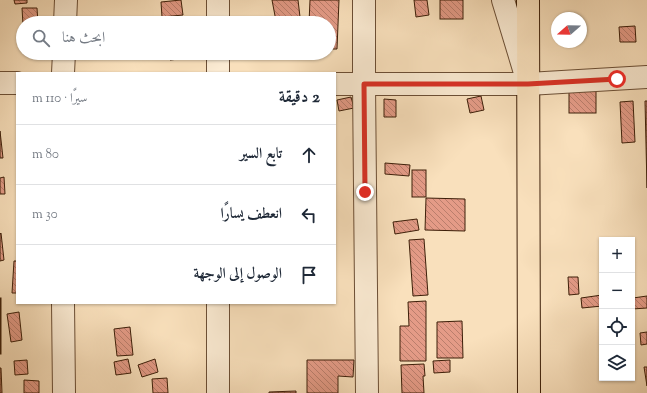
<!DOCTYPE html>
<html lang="ar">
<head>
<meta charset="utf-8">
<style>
	:root { --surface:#fff; --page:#f6f6f7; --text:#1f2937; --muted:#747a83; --line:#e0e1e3 }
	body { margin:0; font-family:"Sorts Mill Goudy",Amiri,serif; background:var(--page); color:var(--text); direction:rtl }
	.controls { position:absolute; right:12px; bottom:12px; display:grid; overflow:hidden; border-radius:0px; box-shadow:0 1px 3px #0004 }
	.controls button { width:36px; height:36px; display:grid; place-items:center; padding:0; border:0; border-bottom:1px solid var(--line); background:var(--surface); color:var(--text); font:20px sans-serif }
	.compass { position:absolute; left:551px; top:12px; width:36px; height:36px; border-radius:50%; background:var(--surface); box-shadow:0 1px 3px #0004; rotate:250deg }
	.stop { position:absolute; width:12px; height:12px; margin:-9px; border:3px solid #d93025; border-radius:50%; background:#fff }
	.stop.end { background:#d93025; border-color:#fff; box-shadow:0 1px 4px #0008 }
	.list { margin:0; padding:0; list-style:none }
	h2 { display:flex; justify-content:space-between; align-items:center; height:52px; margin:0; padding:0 16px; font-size:17px }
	h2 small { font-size:13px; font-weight:400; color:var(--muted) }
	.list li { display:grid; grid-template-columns:26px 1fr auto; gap:12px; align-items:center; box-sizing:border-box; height:60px; padding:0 16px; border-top:1px solid var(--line) }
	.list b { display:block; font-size:15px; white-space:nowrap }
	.list em { font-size:13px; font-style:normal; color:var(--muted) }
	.icon { flex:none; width:22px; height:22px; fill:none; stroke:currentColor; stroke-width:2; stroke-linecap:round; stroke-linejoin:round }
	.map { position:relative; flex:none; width:647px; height:393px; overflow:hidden; direction:ltr }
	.search { position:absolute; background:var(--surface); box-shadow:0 1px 3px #0004; left:16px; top:16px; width:320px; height:44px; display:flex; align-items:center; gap:10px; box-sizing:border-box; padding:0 14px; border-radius:22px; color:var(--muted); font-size:15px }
	.panel { position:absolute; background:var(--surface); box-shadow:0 1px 3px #0004; left:16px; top:72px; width:320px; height:232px; border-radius:0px; direction:rtl }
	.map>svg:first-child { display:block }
	.building { fill:url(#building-back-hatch); stroke:#3c1e08 }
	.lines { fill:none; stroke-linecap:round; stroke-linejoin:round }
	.minor-casing { stroke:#6b4e35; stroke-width:24 }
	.major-casing { stroke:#3c1e08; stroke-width:24 }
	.minor { stroke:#fbebd3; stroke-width:22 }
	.major { stroke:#f9e0bc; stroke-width:22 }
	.route { stroke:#d93025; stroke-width:5 }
</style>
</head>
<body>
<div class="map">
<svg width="647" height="393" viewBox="0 0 647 393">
	<defs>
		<pattern id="building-back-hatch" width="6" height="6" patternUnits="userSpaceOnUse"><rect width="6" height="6" fill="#e49b87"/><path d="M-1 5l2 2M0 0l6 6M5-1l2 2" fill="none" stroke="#ba7e6c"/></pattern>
	</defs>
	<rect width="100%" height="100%" fill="#f9e0bc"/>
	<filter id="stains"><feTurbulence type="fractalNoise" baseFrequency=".005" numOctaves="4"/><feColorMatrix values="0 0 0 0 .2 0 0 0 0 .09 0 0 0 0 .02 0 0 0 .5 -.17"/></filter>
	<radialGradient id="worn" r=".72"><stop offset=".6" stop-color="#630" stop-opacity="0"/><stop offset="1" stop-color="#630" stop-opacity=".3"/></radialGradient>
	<g class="building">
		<path d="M 14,0 L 27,0 L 27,3 L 15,4 Z"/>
		<path d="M 181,0 L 183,15 L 162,17 L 161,2 Z"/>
		<path d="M 272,0 L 298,0 L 300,17 L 276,21 Z"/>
		<path d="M 310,0 L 339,0 L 337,49 L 329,49 L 329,23 L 309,23 Z"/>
		<path d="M 414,0 L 427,0 L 429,15 L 416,17 Z"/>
		<rect x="440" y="0" width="23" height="19"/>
		<path d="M 22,8 L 37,8 L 38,23 L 23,23 L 23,25 Z"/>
		<path d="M 635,26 L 636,42 L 620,42 L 619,27 Z"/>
		<path d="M 169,53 L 187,53 L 188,58 L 170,60 Z"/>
		<rect x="569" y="90" width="27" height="23"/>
		<path d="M 481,96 L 484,110 L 470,113 L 467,99 Z"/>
		<path d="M 351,97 L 354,108 L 339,111 L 337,100 Z"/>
		<path d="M 384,99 L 396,100 L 396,117 L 384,117 Z"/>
		<path d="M 633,101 L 635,142 L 622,143 L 620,102 Z"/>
		<path d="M 645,101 L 647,101 L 647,188 Z"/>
		<path d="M 0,131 L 3,158 L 0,158 Z"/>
		<path d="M 385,163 L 410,165 L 409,176 L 385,174 Z"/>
		<rect x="412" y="170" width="14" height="27"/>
		<path d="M 4,177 L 5,194 L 0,194 L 0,178 Z"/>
		<path d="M 426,198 L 465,199 L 465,231 L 425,230 Z"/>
		<path d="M 417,219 L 419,230 L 395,234 L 393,222 Z"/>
		<path d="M 1,233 L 4,260 L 0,261 L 0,234 Z"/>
		<path d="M 424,239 L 428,295 L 413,296 L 409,240 Z"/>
		<path d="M 14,261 L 17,261 L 17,293 L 12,293 Z"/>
		<path d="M 568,277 L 578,277 L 579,294 L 569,295 Z"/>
		<path d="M 632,284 L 633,298 L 647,296 L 647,308 L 632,309 Z"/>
		<path d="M 602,295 L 602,306 L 582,308 L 581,298 Z"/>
		<rect x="0" y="298" width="1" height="56"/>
		<path d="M 426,301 L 426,361 L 400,361 L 400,326 L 409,326 L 408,302 Z"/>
		<path d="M 19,312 L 22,340 L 11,342 L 7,314 Z"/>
		<path d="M 462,321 L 463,358 L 437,358 L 437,322 Z"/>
		<path d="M 130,327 L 133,355 L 117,356 L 114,329 Z"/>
		<path d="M 647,332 L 647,344 L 641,345 L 640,333 Z"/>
		<path d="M 128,359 L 131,373 L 116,375 L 114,362 Z"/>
		<path d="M 155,359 L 158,372 L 142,377 L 138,365 Z"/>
		<path d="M 27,360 L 28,374 L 15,375 L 14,361 Z"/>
		<path d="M 307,360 L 354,360 L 353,377 L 338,376 L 338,393 L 307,393 Z"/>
		<path d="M 450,360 L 450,372 L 434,373 L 433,361 Z"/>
		<path d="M 424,364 L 425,376 L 423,376 L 424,393 L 402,393 L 401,365 Z"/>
		<path d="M 644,367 L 647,367 L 647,386 Z"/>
		<path d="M 0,368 L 1,368 L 2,393 L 0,393 Z"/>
		<path d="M 167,378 L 168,393 L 153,393 L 152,379 Z"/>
		<path d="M 24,380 L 39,381 L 39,393 L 24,393 Z"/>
		<path d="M 296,391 L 296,393 L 269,393 L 269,392 Z"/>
	</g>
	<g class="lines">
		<defs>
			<g id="minor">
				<path d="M 218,0 L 218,23"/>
				<path d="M 364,0 L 364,84 L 367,393"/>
				<path d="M 503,0 L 526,76"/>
				<path d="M 65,23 L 66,0"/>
				<path d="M 218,53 L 218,73"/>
				<path d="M 63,73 L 64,53"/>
				<path d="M 0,83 L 17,83"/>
				<path d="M 335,84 L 528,84 L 647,77"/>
				<path d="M 63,303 L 64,393"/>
				<path d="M 218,393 L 218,303"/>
			</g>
			<path id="major" d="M 528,0 L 529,393"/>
		</defs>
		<use href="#minor" class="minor-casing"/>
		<use href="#major" class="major-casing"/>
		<use href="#minor" class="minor"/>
		<use href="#major" class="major"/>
	</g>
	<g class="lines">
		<path class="route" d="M 365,192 L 364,84 L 528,84 L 617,79"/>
	</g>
	<rect width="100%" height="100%" filter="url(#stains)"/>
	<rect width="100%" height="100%" fill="url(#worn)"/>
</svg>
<div class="controls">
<button>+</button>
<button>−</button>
<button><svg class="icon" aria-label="locate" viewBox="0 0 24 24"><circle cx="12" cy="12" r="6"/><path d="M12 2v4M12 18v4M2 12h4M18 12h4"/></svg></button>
<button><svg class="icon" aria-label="layers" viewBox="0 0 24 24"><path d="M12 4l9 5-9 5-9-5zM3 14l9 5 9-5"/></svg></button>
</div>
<svg class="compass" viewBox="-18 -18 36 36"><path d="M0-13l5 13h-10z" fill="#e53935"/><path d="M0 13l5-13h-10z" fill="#747a83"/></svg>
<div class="stop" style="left:617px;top:79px"></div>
<div class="stop end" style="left:365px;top:192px"></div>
<div class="search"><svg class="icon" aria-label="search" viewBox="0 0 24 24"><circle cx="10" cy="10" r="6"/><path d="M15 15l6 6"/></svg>ابحث هنا</div>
<section class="panel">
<h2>2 دقيقة<small>سيرًا · 110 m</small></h2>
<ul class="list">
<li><svg class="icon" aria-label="ahead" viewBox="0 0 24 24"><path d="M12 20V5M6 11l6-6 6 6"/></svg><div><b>تابع السير</b></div><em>80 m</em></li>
<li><svg class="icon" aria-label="left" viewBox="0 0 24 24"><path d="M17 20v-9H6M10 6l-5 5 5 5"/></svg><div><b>انعطف يسارًا</b></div><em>30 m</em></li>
<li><svg class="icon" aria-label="arrive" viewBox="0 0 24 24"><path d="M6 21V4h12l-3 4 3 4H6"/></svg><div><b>الوصول إلى الوجهة</b></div></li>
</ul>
</section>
</div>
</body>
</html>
